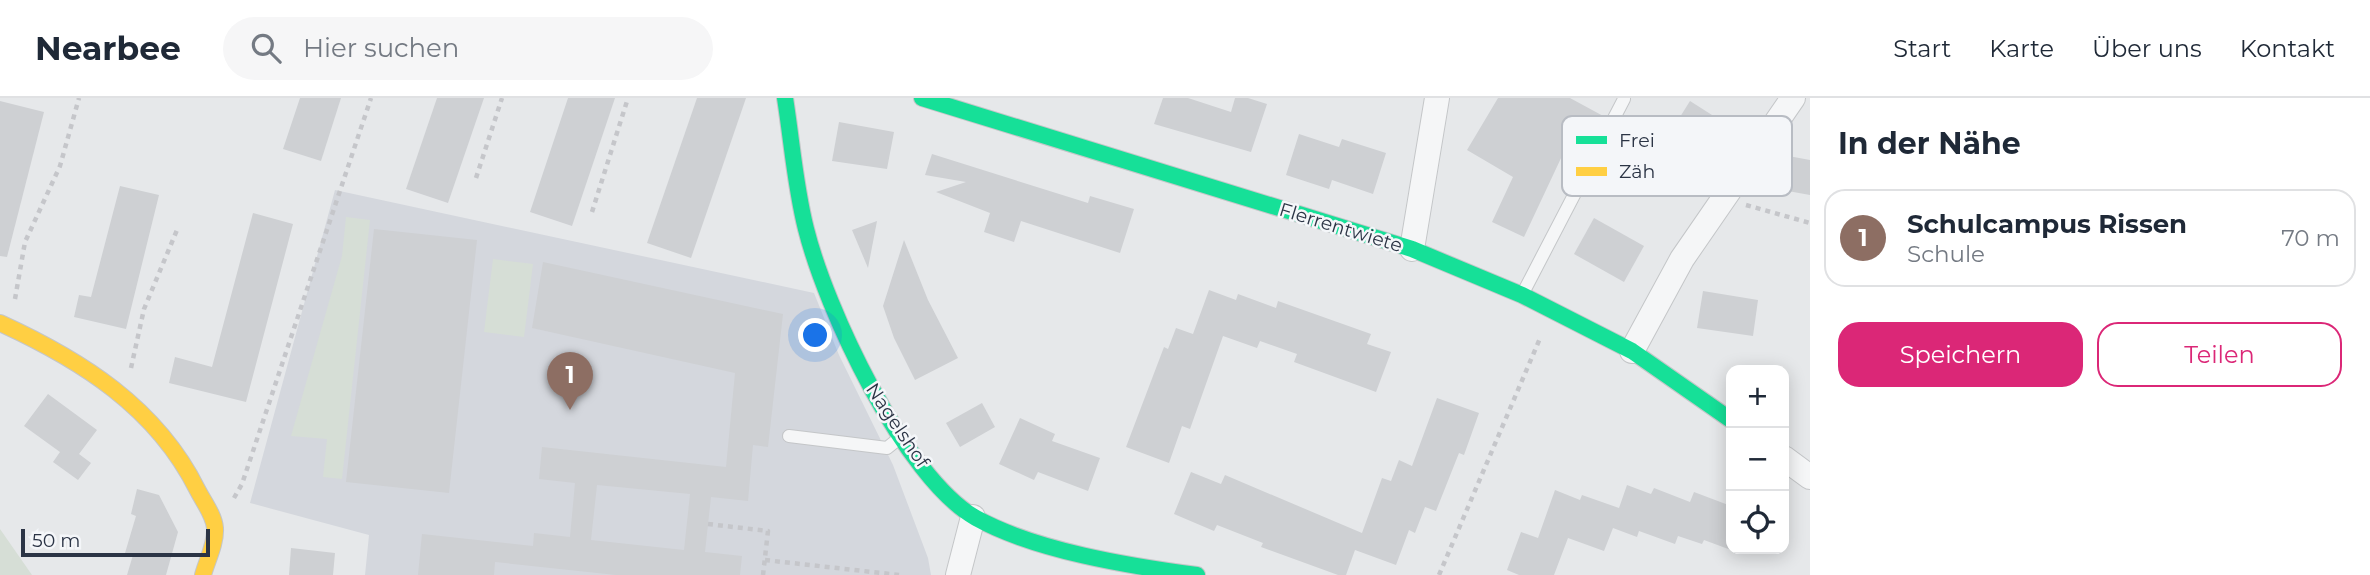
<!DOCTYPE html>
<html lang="de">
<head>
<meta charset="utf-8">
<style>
	:root { --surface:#fff; --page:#f6f6f7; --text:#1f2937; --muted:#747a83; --line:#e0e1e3; --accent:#db2777 }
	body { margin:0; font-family:Montserrat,sans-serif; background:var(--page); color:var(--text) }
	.controls { position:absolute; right:21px; bottom:21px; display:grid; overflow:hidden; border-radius:14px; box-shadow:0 4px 18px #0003 }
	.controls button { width:63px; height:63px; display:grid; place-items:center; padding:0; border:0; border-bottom:2px solid var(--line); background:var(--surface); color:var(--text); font:35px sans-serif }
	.scale { position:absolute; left:21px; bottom:18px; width:189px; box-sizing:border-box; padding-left:7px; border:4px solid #2b3445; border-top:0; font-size:19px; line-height:24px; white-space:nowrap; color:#2b3445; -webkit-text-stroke:5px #f4f6f9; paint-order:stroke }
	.you { position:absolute; left:816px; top:238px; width:24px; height:24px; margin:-18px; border:5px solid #fff; border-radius:50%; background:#1a73e8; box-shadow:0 0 0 10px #1a73e833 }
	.badge { display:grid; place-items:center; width:46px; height:46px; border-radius:50%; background:var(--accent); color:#fff; font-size:23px; font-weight:700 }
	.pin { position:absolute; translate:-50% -58px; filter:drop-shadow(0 2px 4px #0008) }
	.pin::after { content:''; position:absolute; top:37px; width:24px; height:21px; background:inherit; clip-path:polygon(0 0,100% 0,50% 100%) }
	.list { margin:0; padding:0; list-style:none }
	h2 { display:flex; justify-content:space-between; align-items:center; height:91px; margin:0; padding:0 28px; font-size:30px }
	h2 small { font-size:23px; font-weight:400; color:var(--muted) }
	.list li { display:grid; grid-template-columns:46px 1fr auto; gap:21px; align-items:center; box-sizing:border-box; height:98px; margin:0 14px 14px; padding:0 14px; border:2px solid var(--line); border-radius:21px }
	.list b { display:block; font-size:26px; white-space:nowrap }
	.list p { margin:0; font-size:23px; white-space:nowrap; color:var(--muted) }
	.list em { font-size:23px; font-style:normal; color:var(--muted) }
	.actions { display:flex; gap:14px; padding:21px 28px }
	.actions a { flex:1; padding:16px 0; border:2px solid var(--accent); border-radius:21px; text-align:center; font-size:24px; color:var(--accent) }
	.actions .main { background:var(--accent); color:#fff }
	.icon { flex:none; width:38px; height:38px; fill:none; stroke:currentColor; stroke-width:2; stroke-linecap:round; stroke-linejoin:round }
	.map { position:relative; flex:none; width:1810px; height:477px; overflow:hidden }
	header { display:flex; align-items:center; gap:42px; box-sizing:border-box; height:98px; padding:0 35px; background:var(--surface); border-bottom:2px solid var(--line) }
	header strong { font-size:33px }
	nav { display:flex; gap:38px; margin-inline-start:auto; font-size:24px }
	.search { width:490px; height:63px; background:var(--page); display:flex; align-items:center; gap:18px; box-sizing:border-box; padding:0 24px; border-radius:38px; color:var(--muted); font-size:26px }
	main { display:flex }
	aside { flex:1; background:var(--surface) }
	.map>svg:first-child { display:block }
	.built { fill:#d4d7dd }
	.green { fill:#d6ded6 }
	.building { fill:#ced0d3; fill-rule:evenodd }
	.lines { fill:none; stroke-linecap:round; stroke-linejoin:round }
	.lane-casing { stroke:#c4c6c8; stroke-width:14 }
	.street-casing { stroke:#c4c6c8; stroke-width:26 }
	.fast-casing { stroke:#c4c6c8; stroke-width:18 }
	.slow-casing { stroke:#c4c6c8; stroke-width:18 }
	.path { stroke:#c5c6ca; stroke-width:4.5; stroke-dasharray:5 5; stroke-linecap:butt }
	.lane { stroke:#f5f6f7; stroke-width:12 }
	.street { stroke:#f5f6f7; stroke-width:24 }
	.fast { stroke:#16e098; stroke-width:16 }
	.slow { stroke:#ffcf43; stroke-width:16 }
	.labels { text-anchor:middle; stroke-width:5; stroke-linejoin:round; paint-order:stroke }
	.street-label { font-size:19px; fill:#2b3445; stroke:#f4f6f9 }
	.key { fill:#f4f6f9; stroke:#b8bcc3; stroke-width:2 }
	.key-label { font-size:19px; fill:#2b3445 }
</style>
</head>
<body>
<header>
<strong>Nearbee</strong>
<div class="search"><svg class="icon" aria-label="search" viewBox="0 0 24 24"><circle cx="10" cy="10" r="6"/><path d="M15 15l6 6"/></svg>Hier suchen</div>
<nav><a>Start</a><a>Karte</a><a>Über uns</a><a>Kontakt</a></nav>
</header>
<main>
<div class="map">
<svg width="1810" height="477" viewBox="0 0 1810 477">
	<rect width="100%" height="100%" fill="#e6e8ea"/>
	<path class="built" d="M 335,92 L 814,195 L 839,257 L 893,367 L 928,460 L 931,477 L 365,477 L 369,437 L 250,405 Z"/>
	<g class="green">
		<path d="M 346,119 L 370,122 L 342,381 L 323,379 L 327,341 L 291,338 L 342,158 Z"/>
		<path d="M 493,161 L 533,166 L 524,239 L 484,234 Z"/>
		<path d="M 0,431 L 32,477 L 0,477 Z"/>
	</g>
	<g class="building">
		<path d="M 300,0 L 341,0 L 321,63 L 283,51 Z"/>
		<path d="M 437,0 L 484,0 L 448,105 L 406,91 Z"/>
		<path d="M 568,0 L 615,0 L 572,128 L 530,114 Z"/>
		<path d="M 697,0 L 746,0 L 691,160 L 647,145 Z"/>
		<path d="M 1163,0 L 1188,0 L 1231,14 L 1235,0 L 1248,0 L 1267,6 L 1251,54 L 1154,26 Z"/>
		<path d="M 1498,0 L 1570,0 L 1605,19 L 1580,67 L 1562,58 L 1524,139 L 1492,124 L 1513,79 L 1467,52 Z"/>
		<path d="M 0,3 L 44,14 L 7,159 L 0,158 Z"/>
		<path d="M 1690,3 L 1723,24 L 1687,80 L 1655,59 Z"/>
		<path d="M 839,24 L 894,34 L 887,71 L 832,63 Z"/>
		<path d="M 1299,36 L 1339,49 L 1342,41 L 1386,55 L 1373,96 L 1332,82 L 1329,91 L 1286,77 Z"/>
		<path d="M 932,56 L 1088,105 L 1090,98 L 1134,111 L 1120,155 L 1021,123 L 1014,144 L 984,134 L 990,115 L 936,94 L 966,84 L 925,77 Z"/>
		<path d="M 1783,57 L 1810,62 L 1810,97 L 1777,91 Z"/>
		<path d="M 120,88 L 159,97 L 126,231 L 74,219 L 79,197 L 91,199 Z"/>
		<path d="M 253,115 L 293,126 L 246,304 L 169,285 L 175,259 L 212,269 Z"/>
		<path d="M 1594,120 L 1644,148 L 1624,184 L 1574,156 Z"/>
		<path d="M 877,123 L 868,170 L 852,132 Z"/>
		<path d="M 374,131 L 477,142 L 449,395 L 346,384 Z"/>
		<path d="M 904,142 L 928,202 L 958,260 L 915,282 L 894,240 L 883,208 Z"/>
		<path d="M 543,164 L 783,216 L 768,349 L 753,347 L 748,403 L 711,399 L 705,454 L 742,458 L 740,477 L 616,477 L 495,464 L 494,477 L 418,477 L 422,436 L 533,448 L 534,435 L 570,439 L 575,385 L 539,381 L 542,349 L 726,369 L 735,275 L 532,230 ZM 597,387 L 690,396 L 684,452 L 591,442 Z"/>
		<path d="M 1209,192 L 1236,202 L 1238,196 L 1276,210 L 1278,203 L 1371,236 L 1367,246 L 1391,254 L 1376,294 L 1294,264 L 1297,256 L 1260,243 L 1257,250 L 1223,238 L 1190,331 L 1182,328 L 1169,365 L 1126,349 L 1164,249 L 1168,251 L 1176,230 L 1193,236 Z"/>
		<path d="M 1703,193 L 1758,202 L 1753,238 L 1697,230 Z"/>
		<path d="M 48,296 L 97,332 L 79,356 L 91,365 L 78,382 L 53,364 L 60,354 L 24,328 Z"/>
		<path d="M 1437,300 L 1479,315 L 1464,357 L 1459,355 L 1436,413 L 1425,409 L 1415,435 L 1409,432 L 1396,467 L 1355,452 L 1346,477 L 1338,477 L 1261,449 L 1263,445 L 1217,427 L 1214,433 L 1174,416 L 1191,374 L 1221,386 L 1225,377 L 1362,435 L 1382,380 L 1391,383 L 1399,362 L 1412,368 Z"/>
		<path d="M 982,305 L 995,329 L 960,349 L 946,325 Z"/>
		<path d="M 1020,320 L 1055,336 L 1052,343 L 1100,360 L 1088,393 L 1038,374 L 1034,382 L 999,366 Z"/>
		<path d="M 1627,387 L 1651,396 L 1654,390 L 1690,404 L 1694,394 L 1731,408 L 1731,452 L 1704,442 L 1702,446 L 1678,438 L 1675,446 L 1639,433 L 1637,439 L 1613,430 L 1604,453 L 1568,440 L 1554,477 L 1519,477 L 1507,472 L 1521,434 L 1538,440 L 1555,392 L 1580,402 L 1582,397 L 1619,410 Z"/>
		<path d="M 137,391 L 159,397 L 178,434 L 166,477 L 127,477 L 133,457 L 125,455 L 136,418 L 131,416 Z"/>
		<path d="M 291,450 L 335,455 L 333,477 L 289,477 Z"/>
	</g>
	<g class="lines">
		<defs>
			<g id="lane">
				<path d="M 1522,197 L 1624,1"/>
				<path d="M 789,338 L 887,350 L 902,338"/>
			</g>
			<g id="street">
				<path d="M 1412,151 L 1437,0"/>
				<path d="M 1632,253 L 1682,161 L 1793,0"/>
				<path d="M 1784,360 L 1810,379"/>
				<path d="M 958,477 L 973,419"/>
			</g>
			<g id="fast">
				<path d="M 785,0 C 792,44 795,88 806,131 C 826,211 904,379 976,420 C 1036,453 1129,468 1197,477"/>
				<path d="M 922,0 L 1412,151 L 1522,197 L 1632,253 L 1731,322"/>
			</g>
			<path id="slow" d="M 0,225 C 81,262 156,309 197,391 C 203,403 214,417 215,430 C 216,446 207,462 203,477"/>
		</defs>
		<use href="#lane" class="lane-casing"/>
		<use href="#street" class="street-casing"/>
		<use href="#fast" class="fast-casing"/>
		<use href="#slow" class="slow-casing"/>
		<g class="path">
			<path d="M 476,80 L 502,0"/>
			<path d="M 1746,107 L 1810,125"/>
			<path d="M 592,114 L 628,0"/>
			<path d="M 15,201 L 25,144 L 60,68 L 79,0"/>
			<path d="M 131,270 L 144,211 L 177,132"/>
			<path d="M 234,400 L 242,386 L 371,0"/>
			<path d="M 708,426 L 768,433 L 763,477"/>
			<path d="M 765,462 L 899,477"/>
			<path d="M 1439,477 L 1541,238"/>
		</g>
		<use href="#lane" class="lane"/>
		<use href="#street" class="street"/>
		<use href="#fast" class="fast"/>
		<use href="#slow" class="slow"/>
	</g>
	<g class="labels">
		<g class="street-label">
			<text transform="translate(1341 129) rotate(17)" y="7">Flerrentwiete</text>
			<text transform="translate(898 327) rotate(56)" y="7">Nagelshof</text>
		</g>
	</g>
	<rect x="1562" y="18" width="230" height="80" rx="10" class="key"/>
	<rect x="1576" y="38" width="31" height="8" fill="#16e098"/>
	<rect x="1576" y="69" width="31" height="9" fill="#ffcf43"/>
	<g class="key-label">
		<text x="1619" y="49">Frei</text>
		<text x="1619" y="80">Zäh</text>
	</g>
</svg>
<div class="controls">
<button>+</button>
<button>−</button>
<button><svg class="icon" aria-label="locate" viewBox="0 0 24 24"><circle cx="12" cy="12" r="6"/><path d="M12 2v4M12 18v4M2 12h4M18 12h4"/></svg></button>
</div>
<div class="scale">50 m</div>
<div class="you"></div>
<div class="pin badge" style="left:570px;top:312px;background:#8d6e63">1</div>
</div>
<aside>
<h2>In der Nähe<small></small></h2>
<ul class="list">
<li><span class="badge" style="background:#8d6e63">1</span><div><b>Schulcampus Rissen</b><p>Schule</p></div><em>70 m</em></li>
</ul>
<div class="actions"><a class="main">Speichern</a><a>Teilen</a></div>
</aside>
</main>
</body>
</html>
